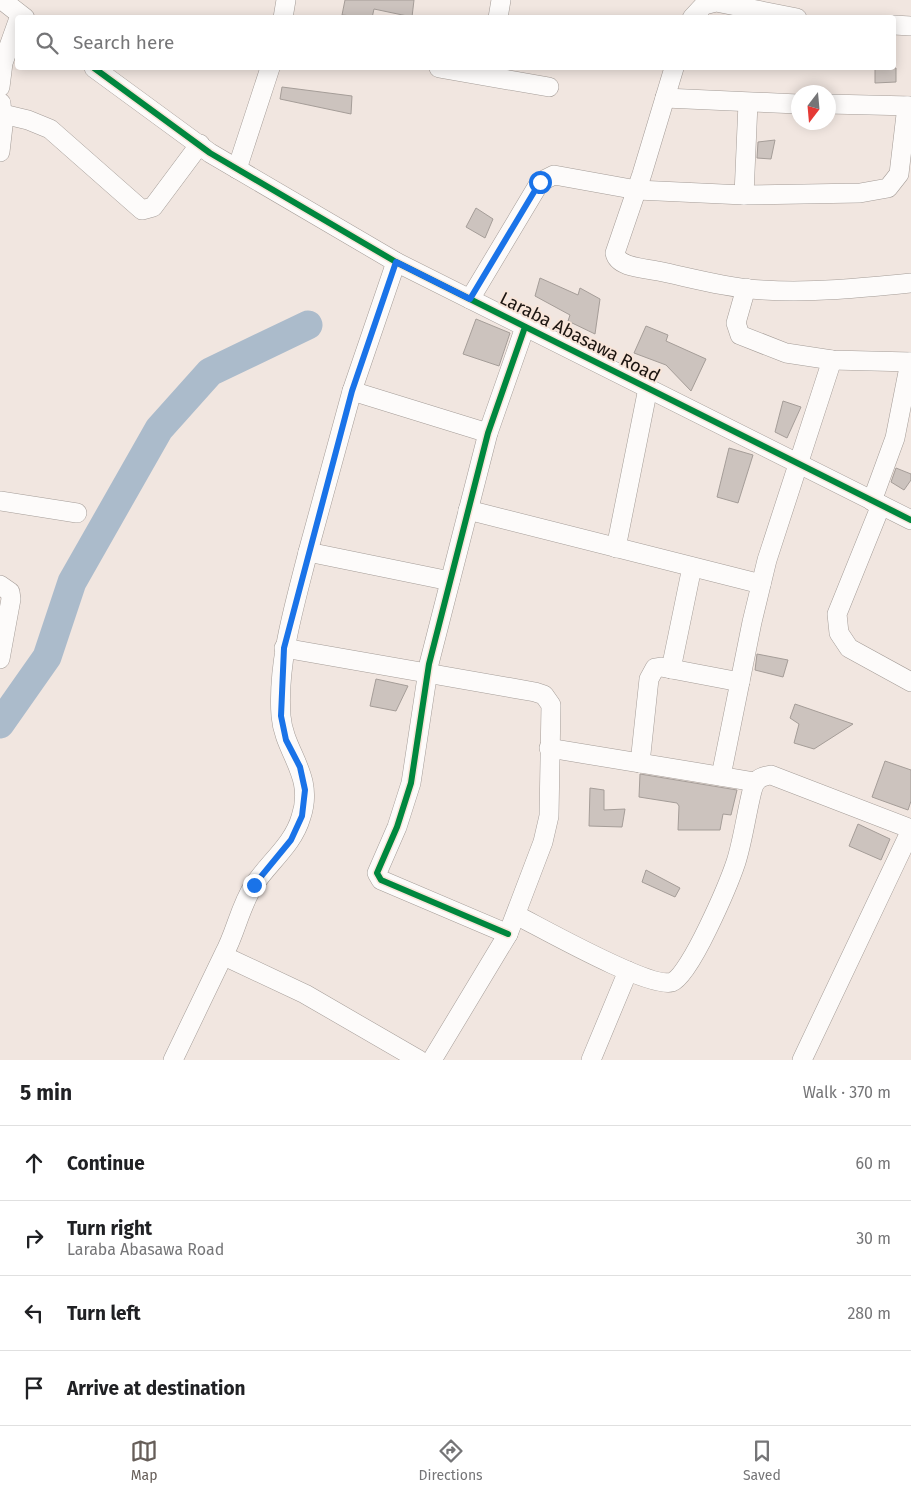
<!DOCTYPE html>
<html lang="en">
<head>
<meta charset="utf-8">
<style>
	:root { --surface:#fff; --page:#f6f6f6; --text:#202124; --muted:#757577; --line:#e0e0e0; --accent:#665e59 }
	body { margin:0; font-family:"Fira Sans",sans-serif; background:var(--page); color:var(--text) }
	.compass { position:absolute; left:791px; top:85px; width:45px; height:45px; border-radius:50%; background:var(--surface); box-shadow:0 2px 12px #0003; rotate:196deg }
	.stop { position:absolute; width:15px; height:15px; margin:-11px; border:4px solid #1a73e8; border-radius:50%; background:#fff }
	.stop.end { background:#1a73e8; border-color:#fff; box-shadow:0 1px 5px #0008 }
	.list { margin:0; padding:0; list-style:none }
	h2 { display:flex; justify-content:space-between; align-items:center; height:65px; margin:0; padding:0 20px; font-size:21px }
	h2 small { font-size:16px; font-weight:400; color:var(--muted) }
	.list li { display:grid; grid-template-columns:32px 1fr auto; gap:15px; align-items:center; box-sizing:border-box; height:75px; padding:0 20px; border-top:1px solid var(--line) }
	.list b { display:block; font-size:19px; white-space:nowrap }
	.list p { margin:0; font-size:16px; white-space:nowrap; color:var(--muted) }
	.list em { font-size:16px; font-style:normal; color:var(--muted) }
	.icon { flex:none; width:28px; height:28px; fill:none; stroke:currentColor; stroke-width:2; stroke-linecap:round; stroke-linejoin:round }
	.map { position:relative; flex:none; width:911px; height:1060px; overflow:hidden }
	.search { position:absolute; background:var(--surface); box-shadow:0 2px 12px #0003; left:15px; right:15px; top:15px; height:55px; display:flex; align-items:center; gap:12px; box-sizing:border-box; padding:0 18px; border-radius:5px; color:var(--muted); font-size:19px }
	.sheet { height:365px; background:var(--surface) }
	nav { display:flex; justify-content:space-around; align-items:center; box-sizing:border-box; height:70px; border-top:1px solid var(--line); background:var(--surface); font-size:14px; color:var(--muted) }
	nav a { display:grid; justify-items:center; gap:2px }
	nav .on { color:var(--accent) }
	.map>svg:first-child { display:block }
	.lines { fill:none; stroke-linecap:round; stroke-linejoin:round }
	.river { stroke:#abbbcb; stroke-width:29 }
	.building { fill:#ccc3be; stroke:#a59d98 }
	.street-casing { stroke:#a49c97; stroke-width:20 }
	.street { stroke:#fdfbfa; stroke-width:19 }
	.cycleway-casing { stroke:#f8e5d9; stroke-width:9 }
	.cycleway { stroke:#00873e; stroke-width:6 }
	.route { stroke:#1a73e8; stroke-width:6 }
	.labels { text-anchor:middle; stroke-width:4; stroke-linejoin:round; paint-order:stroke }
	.street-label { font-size:18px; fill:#1b1410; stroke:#f8e5d9 }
</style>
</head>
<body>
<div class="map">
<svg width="911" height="1060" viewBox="0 0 911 1060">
	<rect width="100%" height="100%" fill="#f1e6e0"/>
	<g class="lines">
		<path class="river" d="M 0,724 L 47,657 L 72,582 L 159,429 L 210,372 L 308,325"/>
	</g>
	<g class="building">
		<path d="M 345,0 L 414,0 L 412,17 L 374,9 L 372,18 L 342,15 Z"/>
		<path d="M 875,68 L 896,68 L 896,82 L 875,83 Z"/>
		<path d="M 282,87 L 352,96 L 351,114 L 280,99 Z"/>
		<path d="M 775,140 L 771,159 L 757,158 L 758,142 Z"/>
		<path d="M 476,208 L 493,219 L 485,238 L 466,227 Z"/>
		<path d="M 540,278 L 578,295 L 580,288 L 600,299 L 595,334 L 568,321 L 570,315 L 535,296 Z"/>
		<path d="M 476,319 L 510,333 L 499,366 L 463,354 Z"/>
		<path d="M 646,326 L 668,335 L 666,341 L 706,359 L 691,391 L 666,365 L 634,353 Z"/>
		<path d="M 783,401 L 801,407 L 787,438 L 775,432 Z"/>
		<path d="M 729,448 L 753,455 L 738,503 L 717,497 Z"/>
		<path d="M 896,468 L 911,474 L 911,480 L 904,490 L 891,482 Z"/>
		<path d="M 757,654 L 788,660 L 783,677 L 755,670 Z"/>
		<path d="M 376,679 L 408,686 L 396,711 L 370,706 Z"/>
		<path d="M 795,704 L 853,724 L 814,749 L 794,743 L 799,724 L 790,718 Z"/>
		<path d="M 885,761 L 911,770 L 911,801 L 908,810 L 872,797 Z"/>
		<path d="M 640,774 L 737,790 L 731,815 L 723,814 L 720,830 L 678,830 L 679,806 L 677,803 L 639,797 Z"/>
		<path d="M 590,788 L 604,790 L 604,810 L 625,809 L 622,827 L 589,826 Z"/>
		<path d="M 858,824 L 890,839 L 881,860 L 849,846 Z"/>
		<path d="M 646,870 L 680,888 L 675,897 L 642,882 Z"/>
	</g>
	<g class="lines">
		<defs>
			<g id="street">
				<path d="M 2,0 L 25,18"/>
				<path d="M 283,18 L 286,0"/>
				<path d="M 498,18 L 501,0"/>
				<path d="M 692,18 L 704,5 L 716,2 L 797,18"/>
				<path d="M 894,25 L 911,26"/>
				<path d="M 94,68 L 210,153 L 396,262 L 911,520"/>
				<path d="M 439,68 L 549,87"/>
				<path d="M 674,68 L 642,174 L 615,253 C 618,268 645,268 658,271 C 692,278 727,288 763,290 C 812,293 862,288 911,283"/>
				<path d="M 0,87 L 3,63 L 18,21"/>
				<path d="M 665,98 L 798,104"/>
				<path d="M 828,104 L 911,106"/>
				<path d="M 3,114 L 28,120 L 50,129 L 142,210 L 153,207 L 200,144"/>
				<path d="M 0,152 L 3,126 L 1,103"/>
				<path d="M 237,169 L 270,68"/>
				<path d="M 744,195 L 748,103"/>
				<path d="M 396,262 L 352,391 L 308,552 L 450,581"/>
				<path d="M 746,288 L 736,323 L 740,335 L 786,353 L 832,360 L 911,362"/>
				<path d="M 470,299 L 540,182 L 554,175 L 637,190 L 744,195 L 860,193 L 888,188 L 899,174 L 907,106"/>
				<path d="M 352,391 L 488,433"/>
				<path d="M 0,501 L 77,513"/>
				<path d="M 872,501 L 895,438 L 910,362"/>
				<path d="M 881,505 L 837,614 L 839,633 L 849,648 L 911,682"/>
				<path d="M 468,510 L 761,584"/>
				<path d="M 616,548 L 648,388"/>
				<path d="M 0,585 L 10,592 L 11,599 L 0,659"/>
				<path d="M 284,648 L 535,692 L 544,695 L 551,705 L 549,816 L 543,842 L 508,934 L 432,1060"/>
				<path d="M 671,669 L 692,567"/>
				<path d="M 549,748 L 755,782"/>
				<path d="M 640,763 L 649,679 L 655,668 L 661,667 L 740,682"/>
				<path d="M 721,776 L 752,622 L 767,560 L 832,360"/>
				<path d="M 516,915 C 542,928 649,989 672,982 C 690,976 729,883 736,862 C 743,840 746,815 752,791 C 755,780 759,777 771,775 L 911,829"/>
				<path d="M 508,934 L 381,880 L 377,873 L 397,827 L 411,783 L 429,664 L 488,433 L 525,327"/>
				<path d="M 224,956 L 305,994 L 419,1060"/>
				<path d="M 173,1060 C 190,1025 207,989 224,954 C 236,932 240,906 254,885 C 269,862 293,845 301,817 C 315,775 284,753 281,716 C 277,662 295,604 308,552"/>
				<path d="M 591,1060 L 628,971"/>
				<path d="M 802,1060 L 911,830"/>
			</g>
		</defs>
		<use href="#street" class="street-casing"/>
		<use href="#street" class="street"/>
		<defs>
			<g id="cycleway">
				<path d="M 94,68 L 210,153 L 396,262 L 911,520"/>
				<path d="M 508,934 L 381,880 L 377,873 L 397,827 L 411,783 L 429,664 L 488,433 L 525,327"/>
			</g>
		</defs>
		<use href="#cycleway" class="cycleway-casing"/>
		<use href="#cycleway" class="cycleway"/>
	</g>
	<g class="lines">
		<path class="route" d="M 254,885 L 291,840 L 302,816 L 305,790 L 300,767 L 286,740 L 281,716 L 284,648 L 352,391 L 396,262 L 470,299 L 540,182"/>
	</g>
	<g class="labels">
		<g class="street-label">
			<text transform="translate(580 337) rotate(27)" y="6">Laraba Abasawa Road</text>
		</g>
	</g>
</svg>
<svg class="compass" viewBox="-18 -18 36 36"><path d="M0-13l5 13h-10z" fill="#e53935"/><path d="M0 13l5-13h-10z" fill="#757577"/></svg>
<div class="stop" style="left:540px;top:182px"></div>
<div class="stop end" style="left:254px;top:885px"></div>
<div class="search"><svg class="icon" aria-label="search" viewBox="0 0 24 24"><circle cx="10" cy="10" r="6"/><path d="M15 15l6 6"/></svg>Search here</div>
</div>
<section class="sheet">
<h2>5 min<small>Walk · 370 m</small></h2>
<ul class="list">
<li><svg class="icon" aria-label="ahead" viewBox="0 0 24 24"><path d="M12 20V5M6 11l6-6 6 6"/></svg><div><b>Continue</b></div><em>60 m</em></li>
<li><svg class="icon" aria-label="right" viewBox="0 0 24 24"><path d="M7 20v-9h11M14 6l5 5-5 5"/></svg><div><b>Turn right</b><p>Laraba Abasawa Road</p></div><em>30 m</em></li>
<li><svg class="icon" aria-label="left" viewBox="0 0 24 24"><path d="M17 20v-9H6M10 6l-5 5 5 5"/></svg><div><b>Turn left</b></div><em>280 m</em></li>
<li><svg class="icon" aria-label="arrive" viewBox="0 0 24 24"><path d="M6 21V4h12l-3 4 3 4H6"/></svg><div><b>Arrive at destination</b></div></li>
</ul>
</section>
<nav>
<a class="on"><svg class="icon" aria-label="map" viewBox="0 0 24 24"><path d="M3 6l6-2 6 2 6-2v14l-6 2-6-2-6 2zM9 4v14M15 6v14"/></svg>Map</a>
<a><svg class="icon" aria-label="directions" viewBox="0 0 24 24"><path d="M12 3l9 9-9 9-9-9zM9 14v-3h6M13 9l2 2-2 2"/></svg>Directions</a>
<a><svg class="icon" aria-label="saved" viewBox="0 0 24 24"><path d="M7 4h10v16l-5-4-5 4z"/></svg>Saved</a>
</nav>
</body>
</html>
